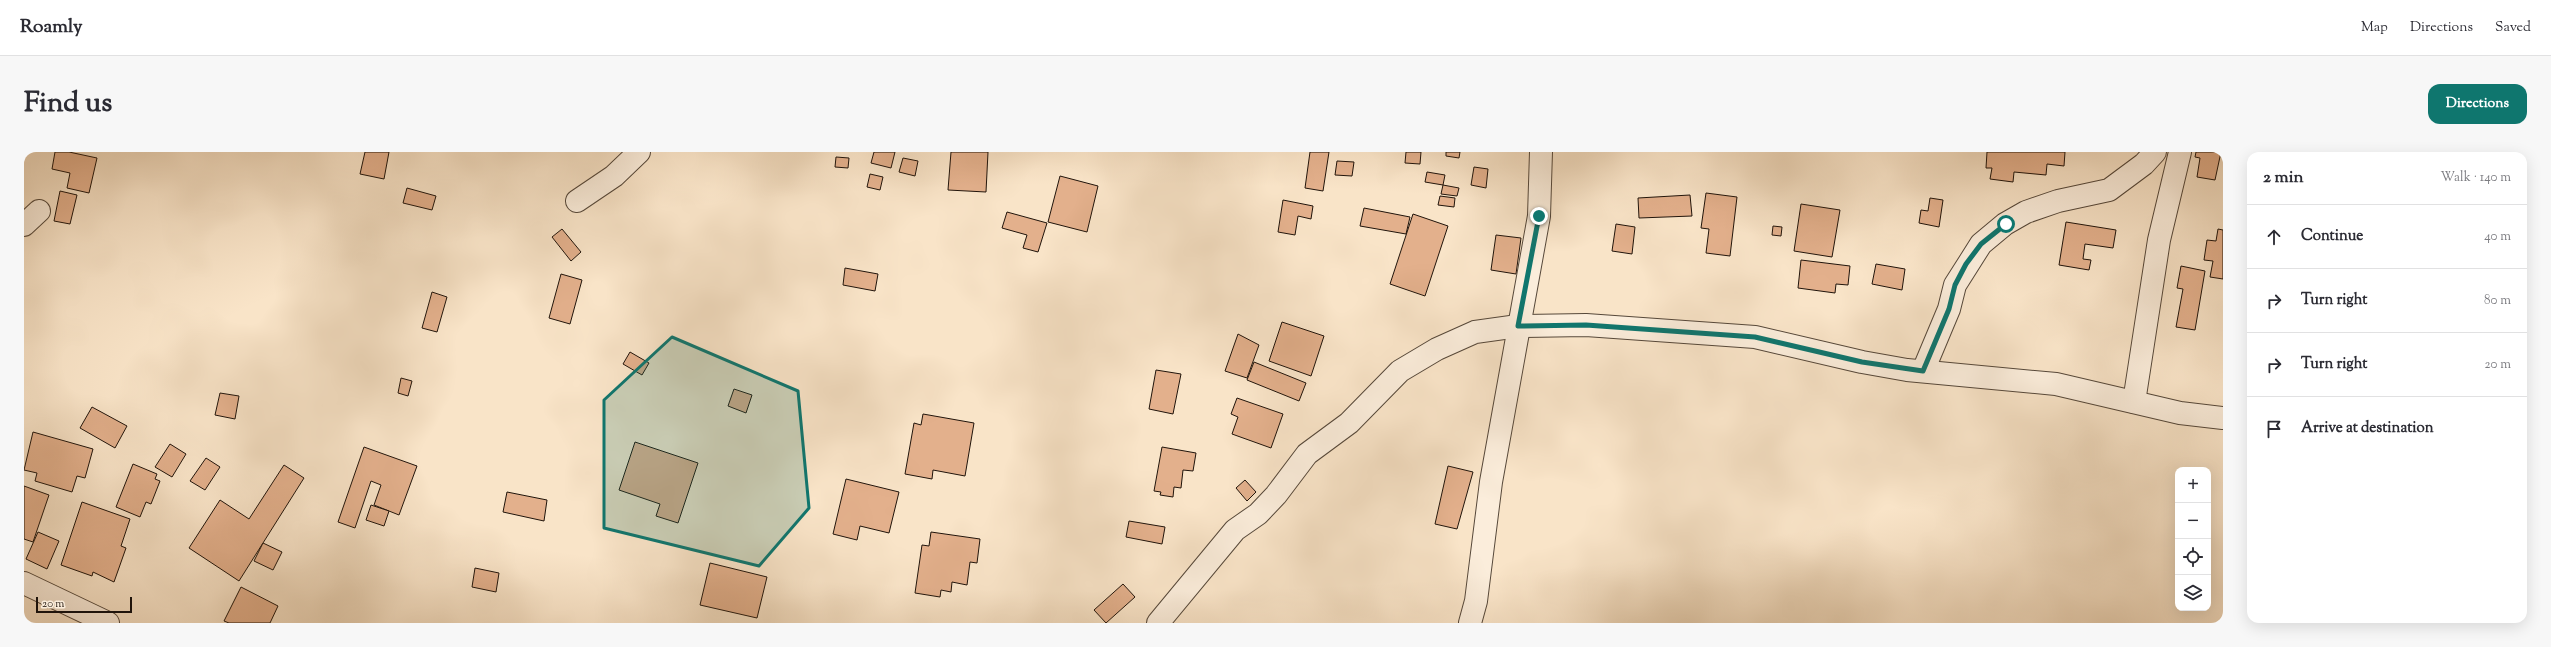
<!DOCTYPE html>
<html lang="en">
<head>
<meta charset="utf-8">
<style>
	:root { --surface:#fff; --page:#f7f7f7; --text:#2b2b33; --muted:#7c7c81; --line:#e1e1e2; --accent:#0f766e }
	body { margin:0; font-family:"Sorts Mill Goudy",serif; background:var(--page); color:var(--text) }
	.controls { position:absolute; right:12px; bottom:12px; display:grid; overflow:hidden; border-radius:8px; box-shadow:0 4px 16px #0002 }
	.controls button { width:36px; height:36px; display:grid; place-items:center; padding:0; border:0; border-bottom:1px solid var(--line); background:var(--surface); color:var(--text); font:20px sans-serif }
	.scale { position:absolute; left:12px; bottom:10px; width:96px; box-sizing:border-box; padding-left:4px; border:2px solid #20140b; border-top:0; font-size:11px; line-height:14px; white-space:nowrap; color:#20140b; -webkit-text-stroke:3px #fbeddb; paint-order:stroke }
	.stop { position:absolute; width:12px; height:12px; margin:-9px; border:3px solid #0f766e; border-radius:50%; background:#fff }
	.stop.end { background:#0f766e; border-color:#fff; box-shadow:0 1px 4px #0008 }
	.list { margin:0; padding:0; list-style:none }
	h2 { display:flex; justify-content:space-between; align-items:center; height:52px; margin:0; padding:0 16px; font-size:17px }
	h2 small { font-size:13px; font-weight:400; color:var(--muted) }
	.list li { display:grid; grid-template-columns:26px 1fr auto; gap:12px; align-items:center; box-sizing:border-box; height:64px; padding:0 16px; border-top:1px solid var(--line) }
	.list b { display:block; font-size:15px; white-space:nowrap }
	.list em { font-size:13px; font-style:normal; color:var(--muted) }
	.icon { flex:none; width:22px; height:22px; fill:none; stroke:currentColor; stroke-width:2; stroke-linecap:round; stroke-linejoin:round }
	.map { position:relative; flex:none; width:2199px; height:471px; overflow:hidden; border-radius:12px }
	header { display:flex; align-items:center; gap:24px; box-sizing:border-box; height:56px; padding:0 20px; background:var(--surface); border-bottom:1px solid var(--line) }
	header strong { font-size:19px }
	nav { display:flex; gap:22px; margin-inline-start:auto; font-size:14px }
	.intro { display:flex; align-items:center; justify-content:space-between; box-sizing:border-box; height:96px; padding:0 24px }
	h1 { margin:0; font-size:28px }
	.button { padding:10px 18px; border-radius:12px; background:var(--accent); color:#fff; font-size:14px; font-weight:700 }
	main { display:flex; gap:24px; padding:0 24px }
	aside { flex:1; background:var(--surface); border-radius:12px; box-shadow:0 4px 16px #0002 }
	.map>svg:first-child { display:block }
	.building { fill:#e3b08c; stroke:#20140b }
	.lines { fill:none; stroke-linecap:round; stroke-linejoin:round }
	.street-casing { stroke:#56483a; stroke-width:24 }
	.street { stroke:#fbeddb; stroke-width:22 }
	.route { stroke:#0f766e; stroke-width:5 }
	.marked { fill:#0f766e; fill-opacity:0.2; stroke:#0f766e; stroke-width:3; stroke-linejoin:round }
</style>
</head>
<body>
<header>
<strong>Roamly</strong>
<nav><a>Map</a><a>Directions</a><a>Saved</a></nav>
</header>
<div class="intro"><h1>Find us</h1><a class="button">Directions</a></div>
<main>
<div class="map">
<svg width="2199" height="471" viewBox="0 0 2199 471">
	<rect width="100%" height="100%" fill="#f9e4c8"/>
	<filter id="stains"><feTurbulence type="fractalNoise" baseFrequency=".005" numOctaves="4"/><feColorMatrix values="0 0 0 0 .2 0 0 0 0 .09 0 0 0 0 .02 0 0 0 .5 -.17"/></filter>
	<radialGradient id="worn" r=".72"><stop offset=".6" stop-color="#630" stop-opacity="0"/><stop offset="1" stop-color="#630" stop-opacity=".3"/></radialGradient>
	<g class="building">
		<path d="M 31,0 L 45,0 L 73,6 L 65,41 L 43,36 L 46,21 L 28,17 Z"/>
		<path d="M 341,0 L 365,0 L 360,27 L 336,22 Z"/>
		<path d="M 850,0 L 871,0 L 867,16 L 847,11 Z"/>
		<path d="M 927,0 L 964,0 L 962,40 L 924,38 Z"/>
		<path d="M 1286,0 L 1305,0 L 1299,39 L 1281,36 Z"/>
		<path d="M 1382,0 L 1397,0 L 1396,12 L 1381,11 Z"/>
		<path d="M 1422,0 L 1436,0 L 1435,6 L 1422,4 Z"/>
		<path d="M 1963,0 L 2041,0 L 2040,14 L 2023,12 L 2022,23 L 1990,20 L 1989,30 L 1966,27 L 1968,16 L 1962,16 Z"/>
		<path d="M 2172,0 L 2197,0 L 2191,28 L 2173,25 L 2176,6 L 2171,5 Z"/>
		<path d="M 812,5 L 825,6 L 824,16 L 811,15 Z"/>
		<path d="M 879,6 L 894,9 L 891,24 L 875,20 Z"/>
		<path d="M 1313,9 L 1330,10 L 1328,24 L 1311,23 Z"/>
		<path d="M 1450,15 L 1464,17 L 1462,36 L 1447,33 Z"/>
		<path d="M 1403,20 L 1421,23 L 1419,33 L 1401,30 Z"/>
		<path d="M 846,22 L 859,25 L 856,38 L 843,35 Z"/>
		<path d="M 1036,24 L 1074,34 L 1063,80 L 1024,70 Z"/>
		<path d="M 1419,33 L 1435,36 L 1433,44 L 1417,42 Z"/>
		<path d="M 383,36 L 412,44 L 408,58 L 379,51 Z"/>
		<path d="M 36,39 L 53,43 L 46,72 L 30,69 Z"/>
		<path d="M 1682,41 L 1713,45 L 1706,104 L 1682,101 L 1685,77 L 1677,76 Z"/>
		<path d="M 1666,43 L 1668,64 L 1615,66 L 1614,46 Z"/>
		<path d="M 1416,44 L 1431,46 L 1430,55 L 1414,53 Z"/>
		<path d="M 1906,46 L 1919,48 L 1915,75 L 1895,71 L 1897,58 L 1904,59 Z"/>
		<path d="M 1259,48 L 1289,54 L 1287,67 L 1274,64 L 1271,83 L 1254,80 Z"/>
		<path d="M 1777,52 L 1816,58 L 1808,105 L 1770,99 Z"/>
		<path d="M 1340,56 L 1386,65 L 1382,82 L 1336,74 Z"/>
		<path d="M 983,60 L 1023,71 L 1014,100 L 999,96 L 1003,83 L 978,76 Z"/>
		<path d="M 1389,62 L 1424,74 L 1401,144 L 1366,132 Z"/>
		<path d="M 2042,70 L 2092,78 L 2089,96 L 2061,92 L 2059,107 L 2067,108 L 2065,118 L 2035,113 Z"/>
		<path d="M 1592,72 L 1611,75 L 1608,102 L 1588,99 Z"/>
		<path d="M 1749,74 L 1758,75 L 1757,84 L 1748,83 Z"/>
		<path d="M 538,77 L 557,100 L 547,109 L 528,85 Z"/>
		<path d="M 2194,77 L 2199,78 L 2199,127 L 2186,125 L 2189,109 L 2180,108 L 2183,88 L 2192,89 Z"/>
		<path d="M 1472,83 L 1497,86 L 1492,122 L 1467,118 Z"/>
		<path d="M 1777,108 L 1826,114 L 1824,133 L 1812,132 L 1811,141 L 1774,136 Z"/>
		<path d="M 1852,112 L 1881,117 L 1878,138 L 1848,132 Z"/>
		<path d="M 2157,114 L 2181,119 L 2171,178 L 2152,175 L 2159,137 L 2153,136 Z"/>
		<path d="M 821,116 L 854,122 L 851,139 L 819,133 Z"/>
		<path d="M 537,122 L 558,128 L 546,172 L 525,166 Z"/>
		<path d="M 408,140 L 423,145 L 413,180 L 398,176 Z"/>
		<path d="M 1258,170 L 1300,184 L 1287,224 L 1245,209 Z"/>
		<path d="M 1214,182 L 1235,193 L 1223,226 L 1201,219 Z"/>
		<path d="M 606,200 L 625,211 L 618,223 L 599,212 Z"/>
		<path d="M 1230,210 L 1282,231 L 1275,249 L 1223,228 Z"/>
		<path d="M 1132,218 L 1157,222 L 1149,262 L 1125,257 Z"/>
		<path d="M 377,226 L 388,229 L 384,244 L 374,241 Z"/>
		<path d="M 710,237 L 728,243 L 722,261 L 704,254 Z"/>
		<path d="M 196,241 L 215,244 L 211,267 L 191,263 Z"/>
		<path d="M 1213,246 L 1259,262 L 1247,296 L 1208,282 L 1214,265 L 1207,262 Z"/>
		<path d="M 68,255 L 103,274 L 91,296 L 56,276 Z"/>
		<path d="M 899,262 L 950,271 L 941,324 L 909,318 L 908,327 L 881,322 L 890,271 L 897,273 Z"/>
		<path d="M 9,280 L 69,297 L 61,326 L 53,324 L 48,340 L 11,329 L 13,321 L 0,318 Z"/>
		<path d="M 611,290 L 674,311 L 654,371 L 632,364 L 636,352 L 595,338 Z"/>
		<path d="M 146,292 L 162,302 L 148,325 L 131,315 Z"/>
		<path d="M 340,295 L 393,314 L 375,363 L 350,353 L 357,333 L 347,329 L 331,376 L 314,370 Z"/>
		<path d="M 1138,295 L 1172,301 L 1169,319 L 1159,318 L 1157,336 L 1150,335 L 1149,345 L 1136,343 L 1137,340 L 1130,339 Z"/>
		<path d="M 182,306 L 196,315 L 181,338 L 166,329 Z"/>
		<path d="M 109,312 L 133,322 L 131,327 L 136,329 L 127,352 L 122,350 L 116,365 L 92,355 Z"/>
		<path d="M 260,313 L 280,326 L 215,429 L 165,396 L 196,348 L 225,367 Z"/>
		<path d="M 1424,314 L 1449,320 L 1433,377 L 1411,372 Z"/>
		<path d="M 822,327 L 875,340 L 865,381 L 836,374 L 833,388 L 809,382 Z"/>
		<path d="M 1221,328 L 1232,340 L 1223,349 L 1212,336 Z"/>
		<path d="M 0,334 L 25,343 L 9,390 L 0,387 Z"/>
		<path d="M 483,340 L 523,348 L 520,369 L 479,360 Z"/>
		<path d="M 58,350 L 106,367 L 97,394 L 102,396 L 90,430 L 69,420 L 68,424 L 37,413 Z"/>
		<path d="M 347,353 L 365,359 L 360,374 L 342,368 Z"/>
		<path d="M 1105,369 L 1141,375 L 1138,392 L 1102,385 Z"/>
		<path d="M 14,380 L 35,389 L 23,417 L 2,407 Z"/>
		<path d="M 907,380 L 956,387 L 953,411 L 946,410 L 943,433 L 928,430 L 927,440 L 917,438 L 916,445 L 891,441 L 898,393 L 905,394 Z"/>
		<path d="M 239,391 L 258,400 L 249,418 L 230,409 Z"/>
		<path d="M 686,411 L 743,425 L 733,466 L 676,453 Z"/>
		<path d="M 451,416 L 475,421 L 472,440 L 448,435 Z"/>
		<path d="M 1099,432 L 1111,445 L 1082,471 L 1070,458 Z"/>
		<path d="M 217,435 L 254,454 L 246,471 L 205,471 L 200,469 Z"/>
	</g>
	<g class="lines">
		<defs>
			<g id="street">
				<path d="M 553,49 L 590,24 L 615,0"/>
				<path d="M 0,73 L 15,59"/>
				<path d="M 1899,219 L 1925,157 L 1931,133 L 1957,92 L 1981,72 L 2002,60 L 2034,49 L 2085,38 L 2120,12 L 2131,0"/>
				<path d="M 2110,250 L 2135,88 L 2156,0"/>
				<path d="M 0,431 L 84,471"/>
				<path d="M 1134,471 L 1211,378 L 1234,362 L 1252,343 L 1283,302 L 1325,271 L 1376,219 L 1413,197 L 1451,180 L 1494,174 L 1562,173 L 1731,185 L 1838,210 L 1883,218 L 2032,232 L 2156,261 L 2199,266"/>
				<path d="M 1446,471 L 1452,449 L 1467,330 L 1515,64 L 1517,0"/>
			</g>
		</defs>
		<use href="#street" class="street-casing"/>
		<use href="#street" class="street"/>
	</g>
	<g class="lines">
		<path class="route" d="M 1515,64 L 1494,174 L 1562,173 L 1731,185 L 1838,210 L 1899,219 L 1925,157 L 1931,133 L 1942,112 L 1957,92 L 1982,72"/>
	</g>
	<path class="marked" d="M 648,185 L 774,239 L 785,356 L 735,414 L 580,376 L 580,248 Z"/>
	<rect width="100%" height="100%" filter="url(#stains)"/>
	<rect width="100%" height="100%" fill="url(#worn)"/>
</svg>
<div class="controls">
<button>+</button>
<button>−</button>
<button><svg class="icon" aria-label="locate" viewBox="0 0 24 24"><circle cx="12" cy="12" r="6"/><path d="M12 2v4M12 18v4M2 12h4M18 12h4"/></svg></button>
<button><svg class="icon" aria-label="layers" viewBox="0 0 24 24"><path d="M12 4l9 5-9 5-9-5zM3 14l9 5 9-5"/></svg></button>
</div>
<div class="scale">20 m</div>
<div class="stop" style="left:1982px;top:72px"></div>
<div class="stop end" style="left:1515px;top:64px"></div>
</div>
<aside>
<h2>2 min<small>Walk · 140 m</small></h2>
<ul class="list">
<li><svg class="icon" aria-label="ahead" viewBox="0 0 24 24"><path d="M12 20V5M6 11l6-6 6 6"/></svg><div><b>Continue</b></div><em>40 m</em></li>
<li><svg class="icon" aria-label="right" viewBox="0 0 24 24"><path d="M7 20v-9h11M14 6l5 5-5 5"/></svg><div><b>Turn right</b></div><em>80 m</em></li>
<li><svg class="icon" aria-label="right" viewBox="0 0 24 24"><path d="M7 20v-9h11M14 6l5 5-5 5"/></svg><div><b>Turn right</b></div><em>20 m</em></li>
<li><svg class="icon" aria-label="arrive" viewBox="0 0 24 24"><path d="M6 21V4h12l-3 4 3 4H6"/></svg><div><b>Arrive at destination</b></div></li>
</ul>
</aside>
</main>
</body>
</html>
